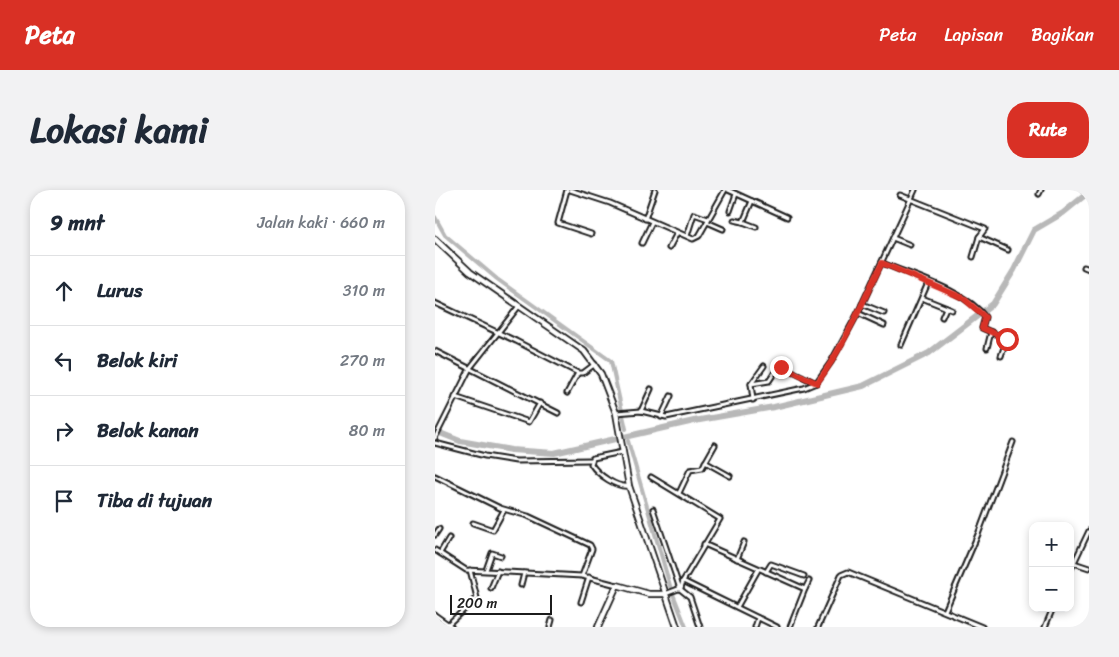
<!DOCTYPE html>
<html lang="id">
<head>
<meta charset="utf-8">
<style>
	:root { --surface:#fff; --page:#f2f2f3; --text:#1f2937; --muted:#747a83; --line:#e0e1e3; --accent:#d93025 }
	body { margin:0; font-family:Sriracha,sans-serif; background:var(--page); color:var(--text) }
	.controls { position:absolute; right:15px; bottom:15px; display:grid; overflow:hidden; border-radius:10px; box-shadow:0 2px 8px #0003 }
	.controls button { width:45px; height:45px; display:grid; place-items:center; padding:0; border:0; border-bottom:1px solid var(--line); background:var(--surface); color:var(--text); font:25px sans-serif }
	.scale { position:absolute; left:15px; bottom:12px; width:102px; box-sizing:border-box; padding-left:5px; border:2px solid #1c1c1c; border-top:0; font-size:14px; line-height:18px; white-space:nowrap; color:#1c1c1c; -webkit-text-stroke:4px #fff; paint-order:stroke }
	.stop { position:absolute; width:15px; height:15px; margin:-11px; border:4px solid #d93025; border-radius:50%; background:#fff }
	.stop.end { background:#d93025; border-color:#fff; box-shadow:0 1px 5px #0008 }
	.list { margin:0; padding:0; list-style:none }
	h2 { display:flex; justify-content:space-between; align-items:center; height:65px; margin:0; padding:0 20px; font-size:21px }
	h2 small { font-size:16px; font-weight:400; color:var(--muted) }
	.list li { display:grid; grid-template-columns:32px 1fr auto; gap:15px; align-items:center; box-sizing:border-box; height:70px; padding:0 20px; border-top:1px solid var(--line) }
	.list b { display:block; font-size:19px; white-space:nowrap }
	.list em { font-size:16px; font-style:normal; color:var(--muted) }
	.icon { flex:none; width:28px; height:28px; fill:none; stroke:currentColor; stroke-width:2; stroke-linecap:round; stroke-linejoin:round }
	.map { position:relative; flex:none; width:654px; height:437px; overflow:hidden; border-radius:20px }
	header { display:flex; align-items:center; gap:30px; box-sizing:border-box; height:70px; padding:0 25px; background:var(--accent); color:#fff }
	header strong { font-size:24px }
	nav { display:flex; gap:28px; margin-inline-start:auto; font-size:18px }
	.intro { display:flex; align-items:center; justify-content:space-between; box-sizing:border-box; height:120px; padding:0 30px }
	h1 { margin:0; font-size:35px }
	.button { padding:12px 22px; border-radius:20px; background:var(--accent); color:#fff; font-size:18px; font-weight:700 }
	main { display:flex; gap:30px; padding:0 30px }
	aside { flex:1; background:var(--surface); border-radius:20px; box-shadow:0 2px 8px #0003 }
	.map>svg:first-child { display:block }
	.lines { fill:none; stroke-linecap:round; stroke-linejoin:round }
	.canal { stroke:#b8b8b8; stroke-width:4 }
	.river { stroke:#b8b8b8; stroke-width:6 }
	.street-casing { stroke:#1c1c1c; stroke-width:7 }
	.secondary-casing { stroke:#1c1c1c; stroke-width:8 }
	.street { stroke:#fff; stroke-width:3 }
	.secondary { stroke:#fff; stroke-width:4.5 }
	.route { stroke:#d93025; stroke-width:6 }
</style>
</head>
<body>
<header>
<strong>Peta</strong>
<nav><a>Peta</a><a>Lapisan</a><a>Bagikan</a></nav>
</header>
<div class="intro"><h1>Lokasi kami</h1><a class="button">Rute</a></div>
<main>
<aside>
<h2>9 mnt<small>Jalan kaki · 660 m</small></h2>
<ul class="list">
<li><svg class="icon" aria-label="ahead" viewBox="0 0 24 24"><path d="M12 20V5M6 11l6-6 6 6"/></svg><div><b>Lurus</b></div><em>310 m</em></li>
<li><svg class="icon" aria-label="left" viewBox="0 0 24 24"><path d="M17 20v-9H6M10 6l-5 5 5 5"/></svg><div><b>Belok kiri</b></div><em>270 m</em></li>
<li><svg class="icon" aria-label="right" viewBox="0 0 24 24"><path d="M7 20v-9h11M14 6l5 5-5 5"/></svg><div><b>Belok kanan</b></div><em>80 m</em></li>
<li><svg class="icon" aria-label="arrive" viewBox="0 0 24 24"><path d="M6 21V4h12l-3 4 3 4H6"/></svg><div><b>Tiba di tujuan</b></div></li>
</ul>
</aside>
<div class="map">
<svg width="654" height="437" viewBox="0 0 654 437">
	<rect width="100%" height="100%" fill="#fff"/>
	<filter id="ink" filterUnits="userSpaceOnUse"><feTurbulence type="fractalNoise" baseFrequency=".02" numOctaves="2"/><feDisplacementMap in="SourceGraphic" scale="10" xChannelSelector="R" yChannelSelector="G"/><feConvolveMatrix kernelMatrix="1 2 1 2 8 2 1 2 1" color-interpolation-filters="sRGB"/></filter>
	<g filter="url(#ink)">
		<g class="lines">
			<g class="canal">
				<path d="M 0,27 L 10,45 L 62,89 L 176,171 L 191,239"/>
				<path d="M 193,251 L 236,399 L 251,437"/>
			</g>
			<path class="river" d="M 0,241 L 25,251 L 76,260 L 119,263 L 259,231 L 339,217 L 428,196 L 494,163 L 558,114 L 579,80 L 599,40 L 628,23 L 649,6"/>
			<defs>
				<g id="street">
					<path d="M 132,0 L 123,33 L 156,44"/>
					<path d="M 135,0 L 175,13 L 258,49 L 264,46 L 290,0"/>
					<path d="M 293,0 L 352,27"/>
					<path d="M 648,0 L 654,3"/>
					<path d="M 604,4 L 606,0"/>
					<path d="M 465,5 L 550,39 L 544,47 L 538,67"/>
					<path d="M 295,21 L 301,4"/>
					<path d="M 210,29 L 220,0"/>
					<path d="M 299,30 L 308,32 L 317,11"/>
					<path d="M 272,32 L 288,39"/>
					<path d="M 308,32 L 321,37"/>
					<path d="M 252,46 L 259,24 L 273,29"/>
					<path d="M 544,47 L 573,60"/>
					<path d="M 458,48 L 475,55"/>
					<path d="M 207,53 L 217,32"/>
					<path d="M 234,58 L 242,43"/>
					<path d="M 447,73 C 478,86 530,100 550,127 L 547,138 L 572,149 L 566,166"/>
					<path d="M 649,77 L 654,79"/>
					<path d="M 487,108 L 517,120"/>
					<path d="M 0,113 L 81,151 L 143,183 L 148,183 L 160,174"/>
					<path d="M 427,114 L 449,123"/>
					<path d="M 423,123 L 449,135"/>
					<path d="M 507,127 L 511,118"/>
					<path d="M 466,155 L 493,93"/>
					<path d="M 552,158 L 556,142"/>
					<path d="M 0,161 L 123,223"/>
					<path d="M 316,194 L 334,191 L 342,179 L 348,177 L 381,193"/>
					<path d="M 132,203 L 143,183"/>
					<path d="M 20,207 L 94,232 L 105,213"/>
					<path d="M 318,210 L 316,194 L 329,176"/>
					<path d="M 206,221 L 216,199"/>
					<path d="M 181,223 L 206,221 L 231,227 L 369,198 L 381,193 L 396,172 L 423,123 L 480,0"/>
					<path d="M 226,227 L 236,206"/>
					<path d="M 0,248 L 35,178 L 84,116"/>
					<path d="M 0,253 L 50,266 L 81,271 L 156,270"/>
					<path d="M 187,262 L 158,268 L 156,274 C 163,285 182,298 194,296"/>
					<path d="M 270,272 L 295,286"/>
					<path d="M 0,286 L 65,318 L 93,326 L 155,355 L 157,359 L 147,386"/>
					<path d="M 216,287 L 285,329 L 248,391 L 246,398 L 230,404"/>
					<path d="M 244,303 L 255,280 L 267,278 L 280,255"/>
					<path d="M 218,319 L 245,399 L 255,407 L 265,437"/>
					<path d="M 38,333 L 58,340 L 69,320"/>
					<path d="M 0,345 L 4,339"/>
					<path d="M 269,354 L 370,399 L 355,437"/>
					<path d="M 0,360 L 31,380 L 147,386 L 182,395"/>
					<path d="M 5,363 L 14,348"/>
					<path d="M 302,369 L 309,352"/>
					<path d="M 639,373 L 654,378"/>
					<path d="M 51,380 L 57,363 L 66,366"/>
					<path d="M 635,381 L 654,341"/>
					<path d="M 331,382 L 336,374 L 369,386"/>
					<path d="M 248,391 L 342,437"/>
					<path d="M 86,395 L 89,383"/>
					<path d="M 56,398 L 63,381"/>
					<path d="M 370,399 L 374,391"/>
					<path d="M 146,412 L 154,387"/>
					<path d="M 302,417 L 323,380"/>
					<path d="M 510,421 L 544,342 L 578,252"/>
					<path d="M 0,425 L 17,437"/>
					<path d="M 10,437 L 42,408 L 35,380"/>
					<path d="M 115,437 L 117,430"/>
					<path d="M 320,437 L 323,428"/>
					<path d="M 383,437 L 406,385 L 413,382 L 547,437"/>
					<path d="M 610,437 L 618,418"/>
				</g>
				<g id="secondary">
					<path d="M 0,49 L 35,82 L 149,161 L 166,184 L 181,223 L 194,296 L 242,437"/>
					<path d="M 163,437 L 182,395 L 214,404 L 230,404"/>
				</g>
			</defs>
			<use href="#street" class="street-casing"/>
			<use href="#secondary" class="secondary-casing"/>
			<use href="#street" class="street"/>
			<use href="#secondary" class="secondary"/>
		</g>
	</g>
	<g class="lines" filter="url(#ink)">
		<path class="route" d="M 346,177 L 382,193 C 409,157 427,113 447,73 L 528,108 L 550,127 L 547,138 L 572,149"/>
	</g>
</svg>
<div class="controls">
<button>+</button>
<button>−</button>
</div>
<div class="scale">200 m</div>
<div class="stop" style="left:572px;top:149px"></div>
<div class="stop end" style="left:346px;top:177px"></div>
</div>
</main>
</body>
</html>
